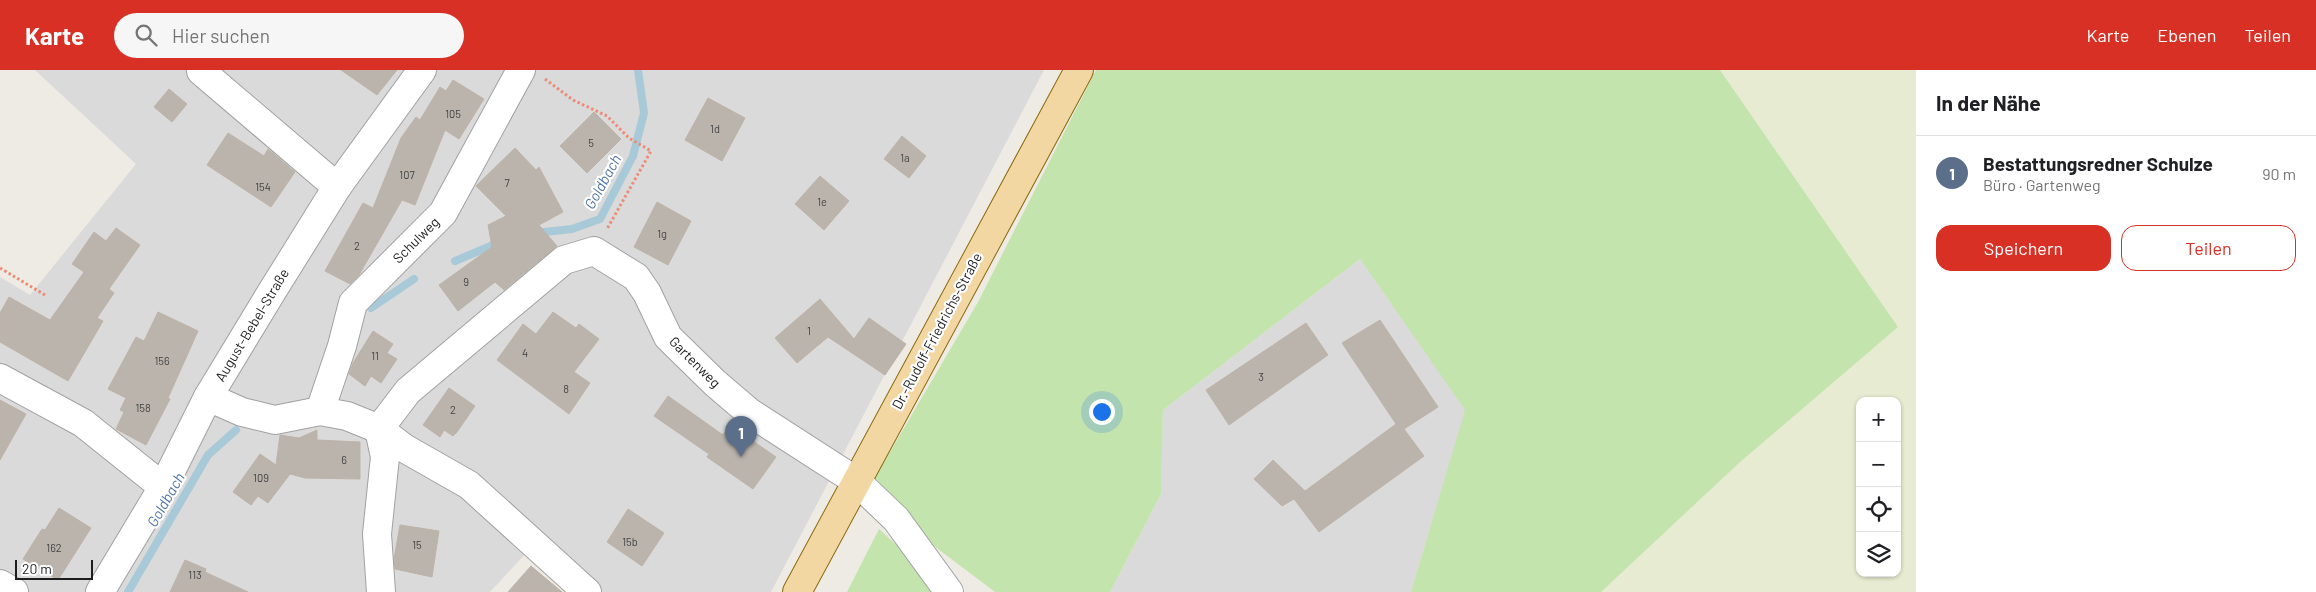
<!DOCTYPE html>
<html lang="de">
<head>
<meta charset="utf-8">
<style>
	:root { --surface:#fff; --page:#f6f6f6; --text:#202124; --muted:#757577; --line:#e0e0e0; --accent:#d93025 }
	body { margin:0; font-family:Barlow,sans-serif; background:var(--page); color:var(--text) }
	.controls { position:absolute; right:15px; bottom:15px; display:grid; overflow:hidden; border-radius:10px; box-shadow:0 1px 4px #0004 }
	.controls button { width:45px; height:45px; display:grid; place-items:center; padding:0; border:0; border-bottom:1px solid var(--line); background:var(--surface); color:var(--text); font:25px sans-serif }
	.scale { position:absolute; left:15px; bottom:12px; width:78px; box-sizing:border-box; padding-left:5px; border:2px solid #1d1d1d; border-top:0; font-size:14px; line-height:18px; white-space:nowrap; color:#1d1d1d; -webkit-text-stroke:4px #fff; paint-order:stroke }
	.you { position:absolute; left:1101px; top:341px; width:18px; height:18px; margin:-12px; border:4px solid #fff; border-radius:50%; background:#1a73e8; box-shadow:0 0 0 8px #1a73e833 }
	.badge { display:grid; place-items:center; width:32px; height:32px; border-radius:50%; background:var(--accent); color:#fff; font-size:16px; font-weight:700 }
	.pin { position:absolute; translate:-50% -41px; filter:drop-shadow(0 1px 2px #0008) }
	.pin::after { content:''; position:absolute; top:26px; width:18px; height:15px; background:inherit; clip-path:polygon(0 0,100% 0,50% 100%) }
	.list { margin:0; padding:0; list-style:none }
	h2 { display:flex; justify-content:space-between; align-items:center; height:65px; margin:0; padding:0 20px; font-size:21px }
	h2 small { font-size:16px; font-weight:400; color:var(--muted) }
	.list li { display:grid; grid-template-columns:32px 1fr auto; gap:15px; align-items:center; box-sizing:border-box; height:75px; padding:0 20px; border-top:1px solid var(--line) }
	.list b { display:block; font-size:19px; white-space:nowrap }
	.list p { margin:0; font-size:16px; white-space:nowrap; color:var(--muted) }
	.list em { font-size:16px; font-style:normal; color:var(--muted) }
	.actions { display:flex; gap:10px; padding:15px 20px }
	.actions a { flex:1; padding:11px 0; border:1px solid var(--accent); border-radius:15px; text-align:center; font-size:18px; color:var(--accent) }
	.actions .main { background:var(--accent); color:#fff }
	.icon { flex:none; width:28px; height:28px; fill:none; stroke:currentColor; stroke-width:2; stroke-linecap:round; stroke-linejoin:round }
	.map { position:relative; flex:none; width:1916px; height:522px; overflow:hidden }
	header { display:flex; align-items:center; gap:30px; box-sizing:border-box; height:70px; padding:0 25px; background:var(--accent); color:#fff }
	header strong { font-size:24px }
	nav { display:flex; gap:28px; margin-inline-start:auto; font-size:18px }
	.search { width:350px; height:45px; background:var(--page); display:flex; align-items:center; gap:12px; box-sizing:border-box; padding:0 18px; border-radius:28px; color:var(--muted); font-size:19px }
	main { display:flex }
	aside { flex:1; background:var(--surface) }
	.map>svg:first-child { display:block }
	.residential { fill:#dbdada }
	.farmland { fill:#e7ebd1; fill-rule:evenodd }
	.grass { fill:#c4e4ae }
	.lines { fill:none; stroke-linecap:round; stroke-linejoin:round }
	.stream { stroke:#a8c9d8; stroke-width:8 }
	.building { fill:#bab4ad; stroke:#beb3a8 }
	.minor-casing { stroke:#a1a1a1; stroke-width:30 }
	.major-casing { stroke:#8a6a0d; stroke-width:30 }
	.path { stroke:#ed8b76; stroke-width:3; stroke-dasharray:2.5 2.5; stroke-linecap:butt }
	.minor { stroke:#fff; stroke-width:28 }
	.major { stroke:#f3d7a3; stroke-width:28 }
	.labels { text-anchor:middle; stroke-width:4.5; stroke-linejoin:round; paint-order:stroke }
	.number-label { font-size:11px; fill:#444341 }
	.street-label { font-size:14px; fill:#1d1d1d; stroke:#fff }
	.water-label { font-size:15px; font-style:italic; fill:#5275a4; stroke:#fff }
</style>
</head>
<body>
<header>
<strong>Karte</strong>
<div class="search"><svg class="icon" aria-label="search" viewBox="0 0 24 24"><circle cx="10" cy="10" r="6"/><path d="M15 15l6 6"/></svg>Hier suchen</div>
<nav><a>Karte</a><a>Ebenen</a><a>Teilen</a></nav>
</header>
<main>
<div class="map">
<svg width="1916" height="522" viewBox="0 0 1916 522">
	<rect width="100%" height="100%" fill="#eeebe4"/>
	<g class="residential">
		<path d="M 35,0 L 1044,0 L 771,522 L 585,522 L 529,480 L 490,522 L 0,522 L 0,207 L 30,225 L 136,94 Z"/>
		<path d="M 1360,189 L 1466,340 L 1411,522 L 1110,522 L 1161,424 L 1163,340 Z"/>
	</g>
	<path class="farmland" d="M 1720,0 L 1916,0 L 1916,522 L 1601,522 L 1739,393 L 1898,257 ZM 1860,331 L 1897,331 L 1897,503 L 1860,503 Z"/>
	<g class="grass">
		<path d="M 1096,0 L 1720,0 L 1898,257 L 1739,393 L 1601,522 L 1411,522 L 1465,340 L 1360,189 L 1163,340 L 1161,424 L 1110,522 L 995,522 L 897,448 L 870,416 L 978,232 Z"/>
		<path d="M 879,459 L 903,481 L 933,522 L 847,522 Z"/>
	</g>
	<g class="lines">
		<g class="stream">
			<path d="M 535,163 L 572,159 L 600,149 L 633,86 L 644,43 L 638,0"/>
			<path d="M 455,191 L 500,172"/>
			<path d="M 371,238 L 414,209"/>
			<path d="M 128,522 L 208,385 L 236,360"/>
		</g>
	</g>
	<g class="building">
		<path d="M 341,0 L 397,0 L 377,25 Z"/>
		<path d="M 453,10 L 484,29 L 459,69 L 445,60 L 415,135 L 402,130 L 359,205 L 350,214 L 325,201 L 363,133 L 373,138 L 401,68 L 416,47 L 420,50 L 440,17 L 446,21 Z"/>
		<path d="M 169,19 L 187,34 L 172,52 L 154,37 Z"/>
		<path d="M 708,28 L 745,48 L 722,91 L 685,70 Z"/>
		<path d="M 594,42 L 621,69 L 587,103 L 560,76 Z"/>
		<path d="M 228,63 L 264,86 L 268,79 L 295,102 L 271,137 L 207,95 Z"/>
		<path d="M 902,66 L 926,86 L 909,108 L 884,89 Z"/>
		<path d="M 515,78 L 536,100 L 539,97 L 563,142 L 539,155 L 557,176 L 504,220 L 495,212 L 458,241 L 439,215 L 492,177 L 488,155 L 506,146 L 476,116 Z"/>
		<path d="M 820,106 L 849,131 L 824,160 L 795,134 Z"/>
		<path d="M 657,132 L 691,151 L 668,195 L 634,177 Z"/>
		<path d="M 116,158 L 140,175 L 109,219 L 114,223 L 97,248 L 103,251 L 68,311 L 0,272 L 0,243 L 9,227 L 50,250 L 84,202 L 72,194 L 94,162 L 106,171 Z"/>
		<path d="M 820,229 L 854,269 L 869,248 L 906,274 L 885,305 L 828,267 L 797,293 L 775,268 Z"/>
		<path d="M 158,242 L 198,261 L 168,328 L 170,329 L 146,375 L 116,359 L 124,342 L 120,340 L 126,328 L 108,319 L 136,267 L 144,271 Z"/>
		<path d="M 553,242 L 576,258 L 579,254 L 599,269 L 574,302 L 590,313 L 569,344 L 497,290 L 523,254 L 536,264 Z"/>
		<path d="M 1380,250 L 1438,337 L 1404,359 L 1424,386 L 1319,462 L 1294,429 L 1282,436 L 1254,409 L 1273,390 L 1305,421 L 1396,354 L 1342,273 Z"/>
		<path d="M 1306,253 L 1328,285 L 1229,355 L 1206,320 Z"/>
		<path d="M 373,261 L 393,274 L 387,283 L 397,289 L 381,313 L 371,306 L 365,316 L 349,304 L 353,293 Z"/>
		<path d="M 449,318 L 475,336 L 457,362 L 453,366 L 444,360 L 440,367 L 423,355 Z"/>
		<path d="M 668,326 L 723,365 L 730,355 L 776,387 L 753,419 L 707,387 L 709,384 L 654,346 Z"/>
		<path d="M 0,330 L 26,344 L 0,390 Z"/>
		<path d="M 317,360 L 317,370 L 360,372 L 360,409 L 305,408 L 290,404 L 268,433 L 258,426 L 251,435 L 233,422 L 260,384 L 276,395 L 280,365 L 299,368 Z"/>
		<path d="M 59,438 L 91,458 L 58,510 L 23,489 L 42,459 L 45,460 Z"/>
		<path d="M 628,439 L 664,463 L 642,496 L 607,472 Z"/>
		<path d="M 400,455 L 439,461 L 432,507 L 395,499 L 394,489 Z"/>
		<path d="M 185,490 L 206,499 L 205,502 L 248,522 L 170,522 Z"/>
		<path d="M 531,496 L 562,522 L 508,522 Z"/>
	</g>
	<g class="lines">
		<defs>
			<g id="minor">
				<path d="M 201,1 L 337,117"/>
				<path d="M 0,308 L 83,353 L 163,417"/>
				<path d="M 208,327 L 242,342 L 275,350 L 320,341 L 347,346 L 379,359 L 404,378 L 469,415 L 587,522"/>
				<path d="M 320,341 L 342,276 L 353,233 L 443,143 L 521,0"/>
				<path d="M 379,359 L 408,321 L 564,190 L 594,181 L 636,207 L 647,223 L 668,267 L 715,313 L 749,342 L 856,411 L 896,449 L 949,522"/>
				<path d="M 379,359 L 385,387 L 377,464 L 381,522"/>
				<path d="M 0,514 L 14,522"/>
				<path d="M 100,522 L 163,417 L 208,327 L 271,223 L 337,117 L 422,0"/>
			</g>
			<path id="major" d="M 797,522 L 1079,0"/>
		</defs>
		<use href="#minor" class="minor-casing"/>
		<use href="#major" class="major-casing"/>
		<g class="path">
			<path d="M 545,9 L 573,30 L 607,46 L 629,68 L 651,81 L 607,159"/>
			<path d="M 0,198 L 45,225"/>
		</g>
		<use href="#minor" class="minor"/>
		<use href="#major" class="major"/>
	</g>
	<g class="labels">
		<g class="number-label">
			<text x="453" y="48">105</text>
			<text x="715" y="63">1d</text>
			<text x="591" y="77">5</text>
			<text x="905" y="92">1a</text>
			<text x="407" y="109">107</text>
			<text x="507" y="117">7</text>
			<text x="263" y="121">154</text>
			<text x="822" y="136">1e</text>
			<text x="662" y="168">1g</text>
			<text x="357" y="180">2</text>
			<text x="466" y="216">9</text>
			<text x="809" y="265">1</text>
			<text x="525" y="287">4</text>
			<text x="375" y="290">11</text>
			<text x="162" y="295">156</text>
			<text x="1261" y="311">3</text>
			<text x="566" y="323">8</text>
			<text x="143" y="342">158</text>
			<text x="453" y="344">2</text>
			<text x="344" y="394">6</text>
			<text x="261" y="412">109</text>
			<text x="630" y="476">15b</text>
			<text x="417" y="479">15</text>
			<text x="54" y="482">162</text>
			<text x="195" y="509">113</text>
		</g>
		<g class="street-label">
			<text transform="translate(416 170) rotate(-45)" y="5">Schulweg</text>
			<text transform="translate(252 255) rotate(-59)" y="5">August-Bebel-Straße</text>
			<text transform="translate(937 261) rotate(-62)" y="5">Dr.-Rudolf-Friedrichs-Straße</text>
			<text transform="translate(695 292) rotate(45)" y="5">Gartenweg</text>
		</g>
		<g class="water-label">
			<text transform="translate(603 112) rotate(-61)" y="5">Goldbach</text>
			<text transform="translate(166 430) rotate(-60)" y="5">Goldbach</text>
		</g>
	</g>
</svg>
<div class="controls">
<button>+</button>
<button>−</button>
<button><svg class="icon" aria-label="locate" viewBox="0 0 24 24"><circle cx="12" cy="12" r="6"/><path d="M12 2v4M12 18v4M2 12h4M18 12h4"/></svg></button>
<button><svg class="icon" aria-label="layers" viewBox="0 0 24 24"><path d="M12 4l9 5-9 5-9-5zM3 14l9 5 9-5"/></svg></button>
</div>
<div class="scale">20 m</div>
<div class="you"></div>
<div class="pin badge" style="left:741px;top:387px;background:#5c6f8a">1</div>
</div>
<aside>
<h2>In der Nähe<small></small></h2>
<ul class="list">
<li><span class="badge" style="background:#5c6f8a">1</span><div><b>Bestattungsredner Schulze</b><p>Büro · Gartenweg</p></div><em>90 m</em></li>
</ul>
<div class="actions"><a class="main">Speichern</a><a>Teilen</a></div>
</aside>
</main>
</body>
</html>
